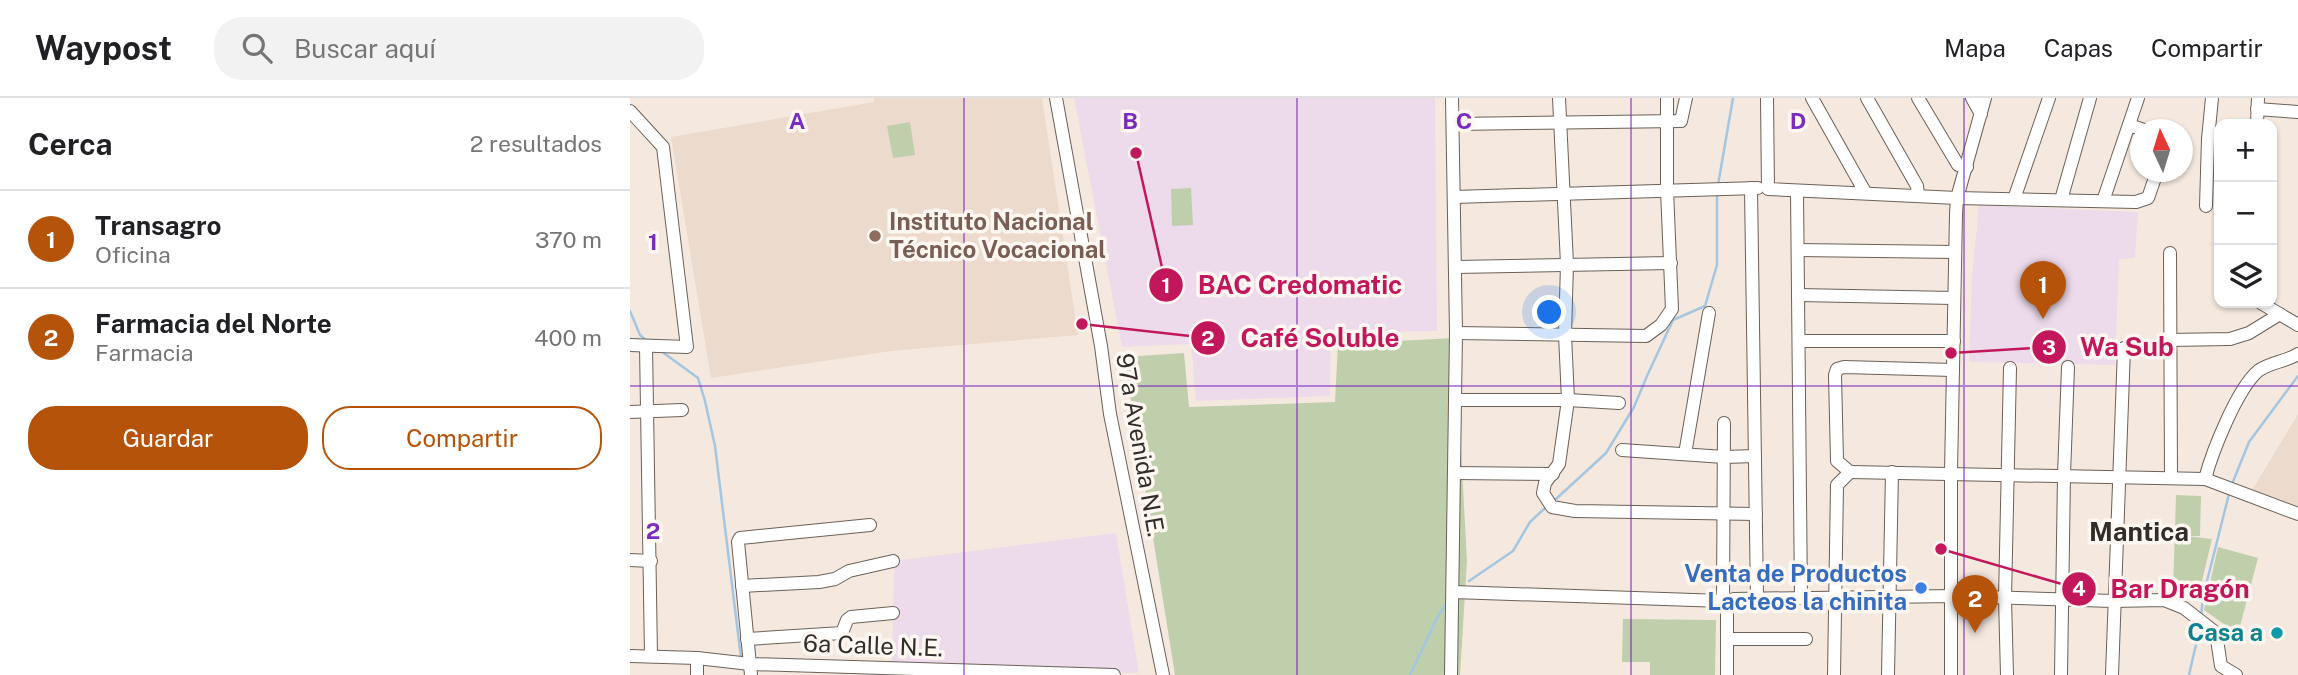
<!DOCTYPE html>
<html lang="es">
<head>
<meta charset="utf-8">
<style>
	:root { --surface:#fff; --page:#f2f2f2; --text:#202124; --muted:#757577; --line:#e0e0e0; --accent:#b45309 }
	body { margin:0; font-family:"Public Sans",sans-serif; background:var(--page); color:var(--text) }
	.controls { position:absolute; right:21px; top:21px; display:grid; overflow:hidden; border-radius:14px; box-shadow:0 2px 5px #0004 }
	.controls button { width:63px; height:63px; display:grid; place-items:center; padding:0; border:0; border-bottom:2px solid var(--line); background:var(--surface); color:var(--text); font:35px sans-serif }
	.compass { position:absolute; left:1500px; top:21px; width:63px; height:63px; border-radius:50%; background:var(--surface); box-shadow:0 2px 5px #0004; rotate:356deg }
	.you { position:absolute; left:920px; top:215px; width:24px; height:24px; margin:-18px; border:5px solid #fff; border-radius:50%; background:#1a73e8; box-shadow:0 0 0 10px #1a73e833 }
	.badge { display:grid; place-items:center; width:46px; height:46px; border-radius:50%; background:var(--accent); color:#fff; font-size:23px; font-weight:700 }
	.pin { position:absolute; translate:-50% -58px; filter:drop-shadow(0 2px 4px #0008) }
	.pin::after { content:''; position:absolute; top:37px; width:24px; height:21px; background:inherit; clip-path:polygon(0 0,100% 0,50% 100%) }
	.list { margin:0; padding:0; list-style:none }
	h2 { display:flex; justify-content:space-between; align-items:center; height:91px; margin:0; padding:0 28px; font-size:30px }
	h2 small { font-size:23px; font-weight:400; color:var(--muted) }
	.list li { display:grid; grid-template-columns:46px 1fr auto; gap:21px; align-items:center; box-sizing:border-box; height:98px; padding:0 28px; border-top:2px solid var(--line) }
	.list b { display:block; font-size:26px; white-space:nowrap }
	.list p { margin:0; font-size:23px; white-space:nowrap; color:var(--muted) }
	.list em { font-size:23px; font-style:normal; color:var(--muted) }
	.actions { display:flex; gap:14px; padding:21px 28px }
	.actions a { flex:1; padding:16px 0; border:2px solid var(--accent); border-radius:28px; text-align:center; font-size:24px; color:var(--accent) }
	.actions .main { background:var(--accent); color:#fff }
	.icon { flex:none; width:38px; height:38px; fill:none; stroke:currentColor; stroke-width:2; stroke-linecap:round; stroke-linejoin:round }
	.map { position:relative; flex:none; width:1668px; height:577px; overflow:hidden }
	header { display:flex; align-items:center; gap:42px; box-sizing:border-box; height:98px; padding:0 35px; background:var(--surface); border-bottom:2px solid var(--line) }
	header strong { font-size:33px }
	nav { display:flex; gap:38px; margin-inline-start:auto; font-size:24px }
	.search { width:490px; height:63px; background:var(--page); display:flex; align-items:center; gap:18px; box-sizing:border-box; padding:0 24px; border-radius:28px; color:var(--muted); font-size:26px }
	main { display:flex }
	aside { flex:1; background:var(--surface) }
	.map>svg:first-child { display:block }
	.industrial { fill:#eddbeb }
	.built { fill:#ecdacc }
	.green { fill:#bfcfab }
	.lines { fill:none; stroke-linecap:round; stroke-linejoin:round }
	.stream { stroke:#a4c6e1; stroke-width:2.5 }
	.minor-casing { stroke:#6b6158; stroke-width:14 }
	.minor { stroke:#fff; stroke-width:12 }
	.grid { fill:none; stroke:#7b2cbf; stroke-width:2; stroke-opacity:0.55 }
	.education-dot { fill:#8d6e63; stroke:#fef7f1; stroke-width:2.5 }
	.shop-dot { fill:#3f7fe0; stroke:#fef7f1; stroke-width:2.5 }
	.culture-dot { fill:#0f9aa8; stroke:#fef7f1; stroke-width:2.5 }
	.labels { text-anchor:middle; stroke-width:7; stroke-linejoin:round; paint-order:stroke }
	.education-label { font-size:24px; font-weight:bold; fill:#785e54; stroke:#fef7f1; text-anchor:start }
	.street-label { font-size:24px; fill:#322d2a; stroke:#fef7f1 }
	.shop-label { font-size:24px; font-weight:bold; fill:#366cbe; stroke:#fef7f1; text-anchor:end }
	.culture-label { font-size:24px; font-weight:bold; fill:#0d838f; stroke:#fef7f1; text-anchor:end }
	.neighbourhood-label { font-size:26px; font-weight:bold; fill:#322d2a; stroke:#fef7f1 }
	.grid-label { font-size:23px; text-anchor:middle; font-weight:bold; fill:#7b2cbf; stroke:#fef7f1; stroke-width:7; stroke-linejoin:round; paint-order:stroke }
	.leader { fill:none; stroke:#c2185b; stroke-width:2.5 }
	.callout-dot { fill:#c2185b; stroke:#fef7f1; stroke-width:2.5 }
	.mark-label { font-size:21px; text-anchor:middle; font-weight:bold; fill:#fff }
	.callout-label { font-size:26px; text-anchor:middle; font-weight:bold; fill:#c2185b; stroke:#fef7f1; stroke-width:7; stroke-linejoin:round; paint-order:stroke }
</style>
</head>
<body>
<header>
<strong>Waypost</strong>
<div class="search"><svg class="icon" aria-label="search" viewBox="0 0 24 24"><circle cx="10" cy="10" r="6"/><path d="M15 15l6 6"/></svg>Buscar aquí</div>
<nav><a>Mapa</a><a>Capas</a><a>Compartir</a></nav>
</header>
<main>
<aside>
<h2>Cerca<small>2 resultados</small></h2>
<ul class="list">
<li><span class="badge">1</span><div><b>Transagro</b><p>Oficina</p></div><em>370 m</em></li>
<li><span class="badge">2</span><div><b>Farmacia del Norte</b><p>Farmacia</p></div><em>400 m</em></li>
</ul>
<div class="actions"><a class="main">Guardar</a><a>Compartir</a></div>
</aside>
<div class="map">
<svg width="1668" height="577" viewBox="0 0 1668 577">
	<rect width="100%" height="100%" fill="#f5e9df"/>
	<g class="industrial">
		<path d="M 444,0 L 805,0 L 807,233 L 701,235 L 700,298 L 566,303 L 561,246 L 492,249 Z"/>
		<path d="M 1349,107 L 1508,114 L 1505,160 L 1489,161 L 1485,267 L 1339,264 L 1342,177 Z"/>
		<path d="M 486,435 L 509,575 L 262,569 L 264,463 Z"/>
	</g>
	<g class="built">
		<path d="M 244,0 L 412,0 L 448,237 L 261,253 L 81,280 L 41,39 L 244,4 Z"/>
		<path d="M 1668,316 L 1668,412 L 1621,394 Z"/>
	</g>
	<g class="green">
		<path d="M 280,24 L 285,57 L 263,60 L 257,28 Z"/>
		<path d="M 561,90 L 563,127 L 542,128 L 541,91 Z"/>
		<path d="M 825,240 L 837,463 L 830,577 L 545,577 L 494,259 L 554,255 L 559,309 L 705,304 L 708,246 Z"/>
		<path d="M 1546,397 L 1571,398 L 1570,438 L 1557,438 L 1582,441 L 1567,504 L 1543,493 Z"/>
		<path d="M 1588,449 L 1628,460 L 1608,536 L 1574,512 Z"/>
		<path d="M 993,521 L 1086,522 L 1085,577 L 1020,577 L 1020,564 L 992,564 Z"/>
	</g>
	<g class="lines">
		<g class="stream">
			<path d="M 1088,87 L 1103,0"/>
			<path d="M 0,213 L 10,237 L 17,243"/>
			<path d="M 31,253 L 68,280 L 75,303 L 85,348 L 111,560"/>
			<path d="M 1602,386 L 1619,344 L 1668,278"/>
			<path d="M 926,401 L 976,355 L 1004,309 L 1017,278 L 1043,222 L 1075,208 L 1087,167 L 1087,94"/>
			<path d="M 839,483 L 883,453 L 900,424 L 914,411"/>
			<path d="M 1571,519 L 1573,499 L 1599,396"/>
			<path d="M 780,577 L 808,518 L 817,505"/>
			<path d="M 1559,577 L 1570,529"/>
		</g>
		<defs>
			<g id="minor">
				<path d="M 426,0 L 471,248 L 480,316 L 533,577"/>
				<path d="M 929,0 L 937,166 L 935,237 L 938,302 L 929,366 L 915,385 L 913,395 L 922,409 L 945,413 L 1126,416"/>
				<path d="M 1137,0 L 1138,91 L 1327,100 L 1506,104 L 1518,100 L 1527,74"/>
				<path d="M 1182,0 L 1235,94"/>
				<path d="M 1237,0 L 1287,88 L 1288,97"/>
				<path d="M 1288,0 L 1328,67 L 1337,69"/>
				<path d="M 1342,0 L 1351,16"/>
				<path d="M 1627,11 L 1668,14"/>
				<path d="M 0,13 L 33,49 L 57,249 L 0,247"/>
				<path d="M 823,26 L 1051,23 L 1056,0"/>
				<path d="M 1627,26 L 1628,0"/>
				<path d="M 1499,27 L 1514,32"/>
				<path d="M 1121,90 L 1127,500"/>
				<path d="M 1167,94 L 1171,500"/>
				<path d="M 824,99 L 1128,90"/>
				<path d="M 1384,101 L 1419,0"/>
				<path d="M 1431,102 L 1460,0"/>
				<path d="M 1473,103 L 1508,0"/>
				<path d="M 1576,108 L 1578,41 L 1582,0"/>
				<path d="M 1168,152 L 1325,154"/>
				<path d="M 1540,155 L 1541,380"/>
				<path d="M 825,169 L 1041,165"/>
				<path d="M 1168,197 L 1324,200"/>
				<path d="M 1631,205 L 1668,227"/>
				<path d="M 826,235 L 1016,238 L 1031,227 L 1042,211 L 1037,92 L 1037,0"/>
				<path d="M 1539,242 L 1600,241 L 1619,235 L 1650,216"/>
				<path d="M 1169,243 L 1324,243"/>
				<path d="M 16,248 L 21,558"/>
				<path d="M 825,302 L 938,302 L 989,305"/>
				<path d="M 0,314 L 52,312"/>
				<path d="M 992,352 L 1094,359 L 1125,358"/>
				<path d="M 1055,356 L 1079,215"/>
				<path d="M 1220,374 L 1575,381 C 1582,354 1607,291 1628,273 C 1640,264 1655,264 1668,256"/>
				<path d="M 824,375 L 923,376"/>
				<path d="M 1575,381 L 1668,416"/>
				<path d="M 0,462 L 21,463"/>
				<path d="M 112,488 L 189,484 L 205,481 L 219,473 L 263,463"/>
				<path d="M 823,494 L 1093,503 L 1099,505 L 1104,501 L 1322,498 L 1483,503 L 1534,502 L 1554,510 L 1586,535 L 1591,568 L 1606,577"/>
				<path d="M 1093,503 L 1094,325"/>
				<path d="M 117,541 L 212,535 L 217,522 L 221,519 L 263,515"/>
				<path d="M 1097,541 L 1176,541"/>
				<path d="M 0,558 L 67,560 L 120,566 L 484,577"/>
				<path d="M 67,577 L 67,560"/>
				<path d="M 121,577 L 108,444 L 110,440 L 240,427"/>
				<path d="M 821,577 L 826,235 L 822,0"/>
				<path d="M 1097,577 L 1097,510 L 1099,505"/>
				<path d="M 1204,577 L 1207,387 L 1220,374 L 1207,363 L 1205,277 L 1207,271 L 1214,269 L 1323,272"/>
				<path d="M 1258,577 L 1262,374"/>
				<path d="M 1321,577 L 1321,374 L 1326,116 L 1327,100 L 1355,0"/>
				<path d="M 1377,577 L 1375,500 L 1380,270"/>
				<path d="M 1431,577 L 1434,377 L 1438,269"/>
				<path d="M 1482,577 L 1494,250"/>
			</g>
		</defs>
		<use href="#minor" class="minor-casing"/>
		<use href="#minor" class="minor"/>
	</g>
	<path class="grid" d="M 334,0 L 334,577M 667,0 L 667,577M 1001,0 L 1001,577M 1334,0 L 1334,577M 0,288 L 1668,288"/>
	<circle class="education-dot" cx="245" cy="138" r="7"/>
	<circle class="shop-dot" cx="1291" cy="490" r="7"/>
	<circle class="culture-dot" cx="1647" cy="535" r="7"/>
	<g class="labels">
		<g class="education-label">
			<text x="259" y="132">Instituto Nacional<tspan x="259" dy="28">Técnico Vocacional</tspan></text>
		</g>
		<g class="street-label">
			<text transform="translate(510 347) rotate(80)" y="8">97a Avenida N.E.</text>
			<text transform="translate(243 548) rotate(2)" y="8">6a Calle N.E.</text>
		</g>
		<g class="shop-label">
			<text x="1277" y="484">Venta de Productos<tspan x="1277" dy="28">Lacteos la chinita</tspan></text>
		</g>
		<g class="culture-label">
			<text x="1633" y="543">Casa a</text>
		</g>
		<g class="neighbourhood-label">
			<text x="1509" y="443">Mantica</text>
		</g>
	</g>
	<g class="grid-label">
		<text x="167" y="31">A</text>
		<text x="500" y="31">B</text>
		<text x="834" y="31">C</text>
		<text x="1168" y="31">D</text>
		<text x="23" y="152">1</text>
		<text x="23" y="441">2</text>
	</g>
	<path class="leader" d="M506 55L536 187M452 226L578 240M1321 255L1419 249M1311 451L1449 491"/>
	<g class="callout-dot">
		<circle cx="506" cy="55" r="7"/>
		<circle cx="452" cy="226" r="7"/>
		<circle cx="1321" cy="255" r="7"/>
		<circle cx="1311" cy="451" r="7"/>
		<circle cx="536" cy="187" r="18"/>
		<circle cx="578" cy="240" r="18"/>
		<circle cx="1419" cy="249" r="18"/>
		<circle cx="1449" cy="491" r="18"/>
	</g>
	<g class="mark-label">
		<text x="536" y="195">1</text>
		<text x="578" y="248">2</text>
		<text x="1419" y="257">3</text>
		<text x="1449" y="498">4</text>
	</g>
	<g class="callout-label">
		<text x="670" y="196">BAC Credomatic</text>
		<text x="690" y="249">Café Soluble</text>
		<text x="1497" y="258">Wa Sub</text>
		<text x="1550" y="500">Bar Dragón</text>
	</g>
</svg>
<div class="controls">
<button>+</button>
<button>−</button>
<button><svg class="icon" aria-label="layers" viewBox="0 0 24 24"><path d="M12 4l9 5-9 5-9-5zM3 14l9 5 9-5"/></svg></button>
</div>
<svg class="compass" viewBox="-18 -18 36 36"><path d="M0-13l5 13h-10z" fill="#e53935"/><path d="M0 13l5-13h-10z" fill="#757577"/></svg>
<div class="you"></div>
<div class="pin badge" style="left:1413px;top:221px">1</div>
<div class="pin badge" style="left:1345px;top:535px">2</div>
</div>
</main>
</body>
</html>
